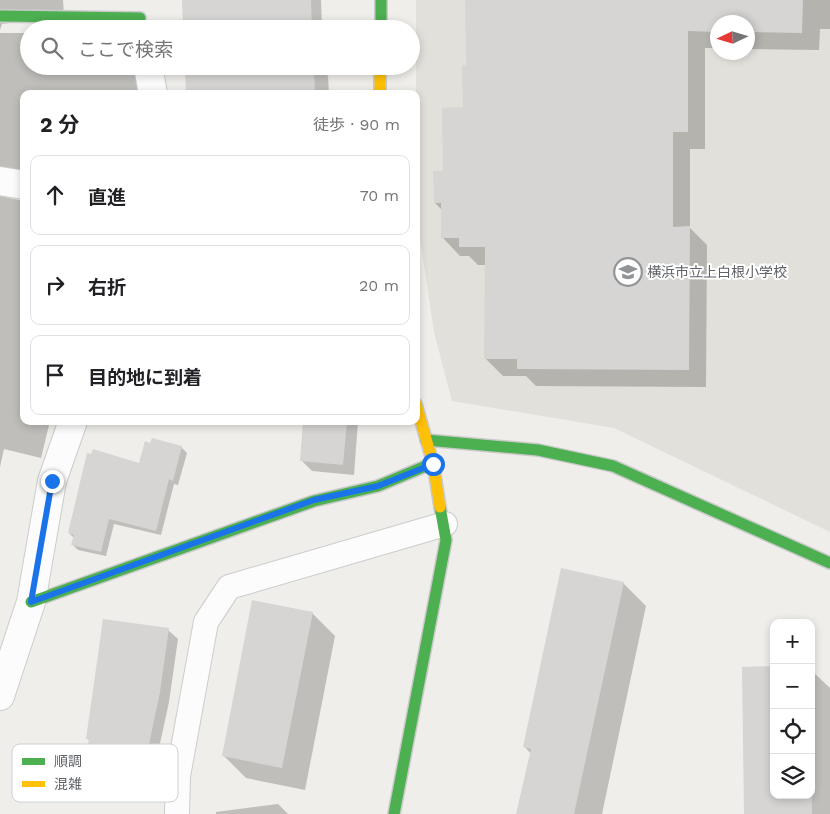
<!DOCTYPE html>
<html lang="ja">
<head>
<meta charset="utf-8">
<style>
	:root { --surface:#fff; --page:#f6f6f6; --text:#202124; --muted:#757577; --line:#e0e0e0 }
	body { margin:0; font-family:"Work Sans","Noto Sans JP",sans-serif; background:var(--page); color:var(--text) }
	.controls { position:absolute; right:15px; bottom:15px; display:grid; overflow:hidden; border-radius:10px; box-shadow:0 2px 8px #0003 }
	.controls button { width:45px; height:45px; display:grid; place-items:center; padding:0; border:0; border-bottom:1px solid var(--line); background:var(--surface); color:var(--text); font:25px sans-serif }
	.compass { position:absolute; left:710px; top:15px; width:45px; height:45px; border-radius:50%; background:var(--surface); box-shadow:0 2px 8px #0003; rotate:266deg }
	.stop { position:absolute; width:15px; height:15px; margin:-11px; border:4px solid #1a73e8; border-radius:50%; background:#fff }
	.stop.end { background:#1a73e8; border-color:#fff; box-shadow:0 1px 5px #0008 }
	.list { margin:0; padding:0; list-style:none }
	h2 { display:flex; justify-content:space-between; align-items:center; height:65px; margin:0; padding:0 20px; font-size:21px }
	h2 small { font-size:16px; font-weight:400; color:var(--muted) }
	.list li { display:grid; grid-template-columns:32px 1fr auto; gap:15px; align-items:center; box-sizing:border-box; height:80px; margin:0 10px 10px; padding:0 10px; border:1px solid var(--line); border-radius:10px }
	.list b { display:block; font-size:19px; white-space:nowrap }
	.list em { font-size:16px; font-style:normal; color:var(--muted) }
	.icon { flex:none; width:28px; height:28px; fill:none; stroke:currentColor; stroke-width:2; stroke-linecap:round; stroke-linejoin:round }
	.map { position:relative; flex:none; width:830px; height:814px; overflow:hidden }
	.search { position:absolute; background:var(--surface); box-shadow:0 2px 8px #0003; left:20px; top:20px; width:400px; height:55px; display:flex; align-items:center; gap:12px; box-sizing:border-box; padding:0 18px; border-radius:28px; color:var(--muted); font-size:19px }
	.panel { position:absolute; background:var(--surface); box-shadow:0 2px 8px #0003; left:20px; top:90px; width:400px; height:335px; border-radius:10px }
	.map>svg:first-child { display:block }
	.education { fill:#e2e0da; fill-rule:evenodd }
	.shadow { fill:#0003 }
	.building { fill:#d6d5d3 }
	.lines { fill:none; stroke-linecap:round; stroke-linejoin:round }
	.lane-casing { stroke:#cbcccc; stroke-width:26 }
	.street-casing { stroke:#cbcccc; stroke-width:30 }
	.fast-casing { stroke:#cacacb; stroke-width:14 }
	.slow-casing { stroke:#cacacb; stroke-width:14 }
	.lane { stroke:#fdfcfc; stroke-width:24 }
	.street { stroke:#fdfcfc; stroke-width:28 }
	.fast { stroke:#4caf50; stroke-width:11 }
	.slow { stroke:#ffc107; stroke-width:11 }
	.route { stroke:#1a73e8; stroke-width:6 }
	.labels { text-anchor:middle; stroke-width:4; stroke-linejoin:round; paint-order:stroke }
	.poi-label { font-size:14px; fill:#5f6368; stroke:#fff; text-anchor:start }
	.key { fill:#fff; stroke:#cfd0d2; stroke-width:1 }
	.key-label { font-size:14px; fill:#5f6368 }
</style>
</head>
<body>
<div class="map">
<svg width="830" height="814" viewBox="0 0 830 814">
	<rect width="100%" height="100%" fill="#efeeea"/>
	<path class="education" d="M 416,0 L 830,0 L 830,532 L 614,428 L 452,401 L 434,332 L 416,212 ZM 718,22 L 748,22 L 748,52 L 718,52 Z"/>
	<g class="shadow">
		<path d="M 0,0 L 63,0 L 64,16 L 2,24 L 0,30 Z"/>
		<path d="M 186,0 L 321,0 L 322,29 L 187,29 Z"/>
		<path d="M 467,0 L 830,0 L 830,29 L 820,29 L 819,50 L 748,49 L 748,22 L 718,22 L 718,48 L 705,48 L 705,149 L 690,149 L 690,228 L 707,245 L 706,387 L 536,386 L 526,376 L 503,376 L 485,358 L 486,265 L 478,265 L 469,256 L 460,256 L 443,238 L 442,210 L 435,203 L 464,109 L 467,66 Z"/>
		<path d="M 0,33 L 29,33 L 29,66 L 149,66 L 149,94 L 24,94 L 24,182 L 0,194 Z"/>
		<path d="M 189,66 L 324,66 L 324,72 L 328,76 L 329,94 L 190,94 Z"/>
		<path d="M 0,196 L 24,201 L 24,421 L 50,421 L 41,458 L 4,449 L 0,467 Z"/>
		<path d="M 304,421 L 358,421 L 354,475 L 312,471 L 301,460 Z"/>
		<path d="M 181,447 L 187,453 L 178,485 L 174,484 L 161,535 L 114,524 L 106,556 L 78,550 L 72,544 L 74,538 L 69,533 L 140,464 Z"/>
		<path d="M 623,583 L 646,606 L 602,814 L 517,814 L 531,754 L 524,746 Z"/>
		<path d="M 312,613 L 335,636 L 305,790 L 246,778 L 223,755 Z"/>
		<path d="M 168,630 L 178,639 L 169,702 L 156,762 L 149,761 L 148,769 L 98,760 L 89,751 L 90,741 L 87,738 Z"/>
		<path d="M 811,670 L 830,688 L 830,814 L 746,814 L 774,795 L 811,795 Z"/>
		<path d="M 278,804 L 288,814 L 216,814 L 216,812 Z"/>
	</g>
	<g class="building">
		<path d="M 182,0 L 311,0 L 312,29 L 183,29 Z"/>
		<path d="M 465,0 L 803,0 L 802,33 L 748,32 L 748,22 L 718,22 L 718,32 L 688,31 L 688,132 L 673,132 L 673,227 L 690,226 L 689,370 L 517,369 L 517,359 L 484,359 L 485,247 L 459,247 L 459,238 L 441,238 L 441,203 L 434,203 L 433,171 L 443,171 L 442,108 L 463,107 L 462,65 L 466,65 Z"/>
		<path d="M 185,66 L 314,66 L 315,94 L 186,94 Z"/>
		<path d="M 303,421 L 347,421 L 343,465 L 300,461 Z"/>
		<path d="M 152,438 L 182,446 L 173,481 L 169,479 L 156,531 L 109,519 L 101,552 L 71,545 L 74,535 L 68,533 L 87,453 L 91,454 L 93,449 L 139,463 L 145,441 L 150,443 Z"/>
		<path d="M 561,568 L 624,582 L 574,814 L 516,814 L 531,749 L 523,747 Z"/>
		<path d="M 252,600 L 313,612 L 282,768 L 222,756 Z"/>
		<path d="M 103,619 L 169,628 L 160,692 L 147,754 L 140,752 L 139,761 L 87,751 L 89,739 L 86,739 Z"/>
		<path d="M 774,666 L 774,795 L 811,795 L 811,773 L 812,814 L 744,814 L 742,667 Z"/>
	</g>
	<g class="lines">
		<defs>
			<path id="lane" d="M 177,814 L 178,776 L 206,622 L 229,587 L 445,524"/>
			<g id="street">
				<path d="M 148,66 L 153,94"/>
				<path d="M 0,181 L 24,185"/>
				<path d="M 0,696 L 31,602 L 52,481 L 73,421"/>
			</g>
			<g id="fast">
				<path d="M 381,0 L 381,29"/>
				<path d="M 0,16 L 140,18"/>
				<path d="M 426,440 L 538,450 L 613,466 L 830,563"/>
				<path d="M 31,602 L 314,501 L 378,486 L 433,463"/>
				<path d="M 394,814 L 446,540 L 440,507"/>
			</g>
			<g id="slow">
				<path d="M 380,66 L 380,94"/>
				<path d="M 416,404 L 433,463 L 440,507"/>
			</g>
		</defs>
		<use href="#lane" class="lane-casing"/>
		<use href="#street" class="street-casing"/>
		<use href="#fast" class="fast-casing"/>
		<use href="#slow" class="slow-casing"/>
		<use href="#lane" class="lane"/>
		<use href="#street" class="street"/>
		<use href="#fast" class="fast"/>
		<use href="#slow" class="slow"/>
	</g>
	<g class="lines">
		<path class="route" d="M 52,481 L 31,602 L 314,500 L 378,486 L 433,464"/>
	</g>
	<defs>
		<symbol id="school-ring" viewBox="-11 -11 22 22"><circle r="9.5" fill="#fff" stroke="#919496" stroke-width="1.5"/><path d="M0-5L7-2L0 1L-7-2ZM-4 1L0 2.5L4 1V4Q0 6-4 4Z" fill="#919496"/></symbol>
	</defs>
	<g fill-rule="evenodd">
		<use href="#school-ring" x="612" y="256" width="32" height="32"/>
	</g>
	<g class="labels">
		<g class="poi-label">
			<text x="647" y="277">横浜市立上白根小学校</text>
		</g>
	</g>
	<rect x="12" y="744" width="166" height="58" rx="8" class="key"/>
	<rect x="22" y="758" width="23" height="7" fill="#4caf50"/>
	<rect x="22" y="781" width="23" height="6" fill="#ffc107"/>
	<g class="key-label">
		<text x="54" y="766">順調</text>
		<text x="54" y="789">混雑</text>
	</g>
</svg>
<div class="controls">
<button>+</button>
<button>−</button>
<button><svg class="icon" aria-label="locate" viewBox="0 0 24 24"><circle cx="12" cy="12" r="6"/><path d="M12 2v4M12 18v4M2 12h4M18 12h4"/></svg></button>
<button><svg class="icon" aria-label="layers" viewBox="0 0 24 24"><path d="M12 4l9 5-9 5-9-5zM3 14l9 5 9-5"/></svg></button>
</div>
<svg class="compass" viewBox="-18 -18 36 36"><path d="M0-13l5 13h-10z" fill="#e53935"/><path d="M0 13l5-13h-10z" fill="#757577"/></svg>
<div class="stop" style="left:433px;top:464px"></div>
<div class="stop end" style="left:52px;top:481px"></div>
<div class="search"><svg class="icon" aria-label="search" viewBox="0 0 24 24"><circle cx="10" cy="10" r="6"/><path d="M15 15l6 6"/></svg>ここで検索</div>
<section class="panel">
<h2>2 分<small>徒歩 · 90 m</small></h2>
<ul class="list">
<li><svg class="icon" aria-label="ahead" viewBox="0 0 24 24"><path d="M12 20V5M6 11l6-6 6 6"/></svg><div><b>直進</b></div><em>70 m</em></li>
<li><svg class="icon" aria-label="right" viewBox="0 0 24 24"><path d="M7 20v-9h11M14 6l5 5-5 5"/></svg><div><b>右折</b></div><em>20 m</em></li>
<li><svg class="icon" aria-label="arrive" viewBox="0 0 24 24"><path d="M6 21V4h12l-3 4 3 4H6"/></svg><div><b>目的地に到着</b></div></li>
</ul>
</section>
</div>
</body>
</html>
